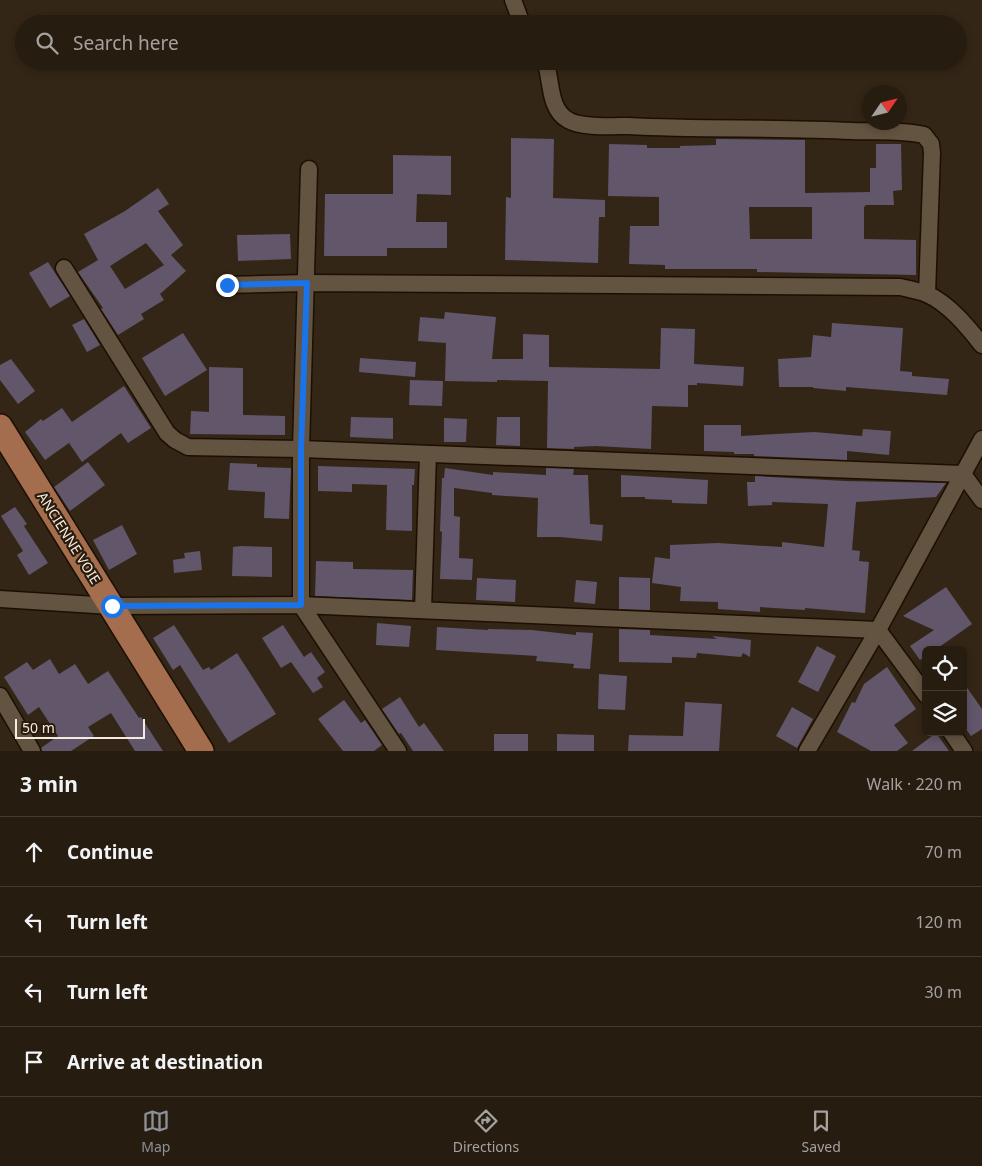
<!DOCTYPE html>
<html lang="en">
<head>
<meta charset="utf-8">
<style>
	:root { --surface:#271c10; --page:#2f2519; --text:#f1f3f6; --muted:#a4a19f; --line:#433a30; --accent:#8c9099 }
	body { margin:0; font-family:"Noto Sans",sans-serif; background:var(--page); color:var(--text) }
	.controls { position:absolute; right:15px; bottom:15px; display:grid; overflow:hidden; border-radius:8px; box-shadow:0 2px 8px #0003 }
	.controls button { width:45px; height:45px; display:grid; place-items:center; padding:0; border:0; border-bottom:1px solid var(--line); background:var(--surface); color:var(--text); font:25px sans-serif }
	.compass { position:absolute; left:862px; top:85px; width:45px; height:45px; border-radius:50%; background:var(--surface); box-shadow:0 2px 8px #0003; rotate:55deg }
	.scale { position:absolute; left:15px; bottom:12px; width:130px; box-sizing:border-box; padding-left:5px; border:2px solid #f5ebe1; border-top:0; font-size:14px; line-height:18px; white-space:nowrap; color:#f5ebe1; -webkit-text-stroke:4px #2a1c0c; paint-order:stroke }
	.stop { position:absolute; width:15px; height:15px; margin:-11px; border:4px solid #1a73e8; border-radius:50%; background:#fff }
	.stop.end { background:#1a73e8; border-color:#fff; box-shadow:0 1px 5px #0008 }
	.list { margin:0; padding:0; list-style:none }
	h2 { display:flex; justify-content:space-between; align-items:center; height:65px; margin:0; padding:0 20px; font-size:21px }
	h2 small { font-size:16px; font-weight:400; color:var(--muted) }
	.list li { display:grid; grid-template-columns:32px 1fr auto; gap:15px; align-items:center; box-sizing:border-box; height:70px; padding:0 20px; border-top:1px solid var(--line) }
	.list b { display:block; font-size:19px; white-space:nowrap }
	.list em { font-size:16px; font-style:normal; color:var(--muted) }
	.icon { flex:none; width:28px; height:28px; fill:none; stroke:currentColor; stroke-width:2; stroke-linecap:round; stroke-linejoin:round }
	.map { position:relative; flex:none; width:982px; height:751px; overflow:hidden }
	.search { position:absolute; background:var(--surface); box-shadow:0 2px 8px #0003; left:15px; right:15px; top:15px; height:55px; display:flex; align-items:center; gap:12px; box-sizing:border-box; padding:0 18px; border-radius:28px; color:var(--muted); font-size:19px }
	.sheet { height:345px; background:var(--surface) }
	nav { display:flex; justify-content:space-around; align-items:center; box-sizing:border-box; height:70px; border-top:1px solid var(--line); background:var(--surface); font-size:14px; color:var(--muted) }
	nav a { display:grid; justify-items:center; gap:2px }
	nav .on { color:var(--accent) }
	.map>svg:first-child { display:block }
	.building { fill:#61566a; fill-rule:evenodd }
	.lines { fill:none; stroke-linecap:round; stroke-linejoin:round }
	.minor-casing { stroke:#1c0f02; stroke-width:19 }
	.primary-casing { stroke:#1c0f02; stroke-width:28 }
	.minor { stroke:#635341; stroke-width:16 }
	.primary { stroke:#a36d4e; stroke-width:25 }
	.route { stroke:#1a73e8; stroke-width:6 }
	.labels { text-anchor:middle; stroke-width:4.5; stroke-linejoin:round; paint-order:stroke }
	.street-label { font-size:14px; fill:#f5ebe1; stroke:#2a1c0c }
</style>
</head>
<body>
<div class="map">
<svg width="982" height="751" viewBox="0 0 982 751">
	<rect width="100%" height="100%" fill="#342616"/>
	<g class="building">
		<path d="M 511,138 L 554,139 L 553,198 L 605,200 L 605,217 L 599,217 L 598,263 L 505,260 L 506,197 L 511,198 Z"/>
		<path d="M 716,139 L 805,140 L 805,193 L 870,192 L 870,168 L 876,168 L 876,144 L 901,144 L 902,190 L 893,191 L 894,205 L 866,205 L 864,207 L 864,239 L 916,240 L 916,275 L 757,272 L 757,269 L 665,269 L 665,265 L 629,264 L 630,226 L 659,226 L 659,197 L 608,196 L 609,144 L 647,145 L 647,148 L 680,148 L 680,146 L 716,145 ZM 749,207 L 812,207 L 812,239 L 750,239 Z"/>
		<path d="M 393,155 L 451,156 L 451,195 L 417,194 L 416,222 L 447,222 L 447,248 L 387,248 L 387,256 L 324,256 L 325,194 L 393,194 Z"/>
		<path d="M 158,188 L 169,204 L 158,211 L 183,245 L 171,255 L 186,271 L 160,294 L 164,300 L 141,314 L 144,319 L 118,335 L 101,309 L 103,308 L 78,272 L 98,260 L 84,234 L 125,211 ZM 146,243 L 164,265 L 125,289 L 110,266 Z"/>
		<path d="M 290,234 L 291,259 L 238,261 L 237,235 Z"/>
		<path d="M 48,262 L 70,296 L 50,308 L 29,273 Z"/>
		<path d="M 445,312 L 496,317 L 492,359 L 523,359 L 523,334 L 549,335 L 549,367 L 660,369 L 661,328 L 695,329 L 694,364 L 744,367 L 743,386 L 697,383 L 697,385 L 688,385 L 688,407 L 652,406 L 651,449 L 596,446 L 574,447 L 574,449 L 547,448 L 548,381 L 497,380 L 497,382 L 445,381 L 446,343 L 418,341 L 420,317 L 444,319 Z"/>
		<path d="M 84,319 L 100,345 L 87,352 L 72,325 Z"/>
		<path d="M 832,323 L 903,328 L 900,371 L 912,372 L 912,376 L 949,379 L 947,395 L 846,387 L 846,391 L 813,388 L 813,387 L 779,387 L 778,359 L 811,357 L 813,335 L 831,337 Z"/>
		<path d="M 183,333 L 207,370 L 165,396 L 142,358 Z"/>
		<path d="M 360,358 L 416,362 L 415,377 L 359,372 Z"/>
		<path d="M 11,359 L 35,391 L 18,404 L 0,380 L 0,365 Z"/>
		<path d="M 209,367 L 243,368 L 243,415 L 285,416 L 285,435 L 190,434 L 191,411 L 209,412 Z"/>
		<path d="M 410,380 L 443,381 L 442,406 L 409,405 Z"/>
		<path d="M 124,386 L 151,428 L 128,443 L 121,433 L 82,462 L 69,443 L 45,460 L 25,432 L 41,419 L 43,421 L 62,408 L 72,422 Z"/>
		<path d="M 351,417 L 393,418 L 393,439 L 350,437 Z"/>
		<path d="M 497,417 L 520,417 L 520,446 L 496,445 Z"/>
		<path d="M 444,418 L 467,419 L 466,442 L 444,442 Z"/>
		<path d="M 704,425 L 741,425 L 741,436 L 814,432 L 862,436 L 863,429 L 891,431 L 889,455 L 847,451 L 847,460 L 754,456 L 754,454 L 734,454 L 734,452 L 704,451 Z"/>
		<path d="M 88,462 L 105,485 L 70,511 L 54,487 Z"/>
		<path d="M 230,463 L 257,464 L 257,467 L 291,468 L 289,519 L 264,518 L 265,492 L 228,490 Z"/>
		<path d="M 318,466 L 415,469 L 414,485 L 412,485 L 412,531 L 386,530 L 387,485 L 352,484 L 352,492 L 318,491 Z"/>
		<path d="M 445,468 L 493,475 L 493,472 L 546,475 L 546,468 L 574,469 L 573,475 L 588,475 L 590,524 L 603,525 L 602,541 L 560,537 L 537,537 L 538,498 L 492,495 L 492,493 L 454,488 L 454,516 L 460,517 L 459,558 L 473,559 L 472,580 L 440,579 L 442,532 L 440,531 L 442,478 L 444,478 Z"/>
		<path d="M 621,475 L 708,480 L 707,504 L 672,503 L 672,500 L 645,499 L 645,497 L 621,497 Z"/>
		<path d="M 755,476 L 845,481 L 946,483 L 936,497 L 856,502 L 852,550 L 860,551 L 859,561 L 869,562 L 865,613 L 805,608 L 805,610 L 760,607 L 760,612 L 718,609 L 718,602 L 680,601 L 681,587 L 652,583 L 655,557 L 670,559 L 670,545 L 718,543 L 782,547 L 782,542 L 824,547 L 828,504 L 772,502 L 772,505 L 748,506 L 747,482 L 755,482 Z"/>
		<path d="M 15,507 L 27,524 L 24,526 L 48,563 L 29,575 L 17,555 L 23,551 L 1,516 Z"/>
		<path d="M 122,525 L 137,554 L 109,570 L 93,540 Z"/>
		<path d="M 241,546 L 272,547 L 272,577 L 232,576 L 233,547 Z"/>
		<path d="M 200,551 L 202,570 L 174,573 L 173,560 L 185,558 L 184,553 Z"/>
		<path d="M 316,561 L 353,562 L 353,569 L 413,570 L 412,600 L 315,596 Z"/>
		<path d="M 619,577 L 650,578 L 650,610 L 619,609 Z"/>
		<path d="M 477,578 L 516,580 L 515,602 L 476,600 Z"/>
		<path d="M 576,580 L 597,582 L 595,604 L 574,602 Z"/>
		<path d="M 946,587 L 972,624 L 935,650 L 926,650 L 926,656 L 920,660 L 910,646 L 934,630 L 903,616 Z"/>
		<path d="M 377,623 L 411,626 L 409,647 L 376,645 Z"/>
		<path d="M 174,625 L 203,670 L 209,667 L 211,670 L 237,653 L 276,714 L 229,743 L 180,665 L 173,670 L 153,638 Z"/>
		<path d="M 283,625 L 304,657 L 311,652 L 325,672 L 317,678 L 323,687 L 313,693 L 291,662 L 281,668 L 262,638 Z"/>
		<path d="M 437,627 L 488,630 L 488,629 L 532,630 L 576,635 L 576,632 L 593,633 L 590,669 L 573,668 L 574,664 L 536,661 L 537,656 L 436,650 Z"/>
		<path d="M 619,629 L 650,630 L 650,635 L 717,639 L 712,636 L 751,640 L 750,657 L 743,653 L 741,657 L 697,653 L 696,658 L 672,657 L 672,663 L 619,662 Z"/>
		<path d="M 817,646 L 836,656 L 818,692 L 798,682 Z"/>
		<path d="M 50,659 L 59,674 L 75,664 L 88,684 L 108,671 L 139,718 L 141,717 L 163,751 L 135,751 L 111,713 L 88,727 L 94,736 L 71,751 L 42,751 L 41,748 L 58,736 L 39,707 L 28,715 L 4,677 L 27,662 L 33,670 Z"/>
		<path d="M 887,667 L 916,709 L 894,725 L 908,743 L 897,751 L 871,751 L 837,732 L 852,702 L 855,703 L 864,684 Z"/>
		<path d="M 599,674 L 627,676 L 625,710 L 598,709 Z"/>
		<path d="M 963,682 L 982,709 L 982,729 L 971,736 L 963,725 Z"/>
		<path d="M 400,697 L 419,727 L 424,723 L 444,751 L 413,751 L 401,733 L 399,734 L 382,709 Z"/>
		<path d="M 344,700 L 361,723 L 365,720 L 382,745 L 374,751 L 343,751 L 318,719 Z"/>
		<path d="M 685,702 L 722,704 L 719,751 L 628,751 L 629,735 L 683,736 Z"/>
		<path d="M 792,707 L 813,719 L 797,748 L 776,736 Z"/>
		<path d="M 936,733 L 949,751 L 912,751 Z"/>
		<rect x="494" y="734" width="34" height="17"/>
		<path d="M 557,734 L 594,735 L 594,751 L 557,751 Z"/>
	</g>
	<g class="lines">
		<defs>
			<g id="minor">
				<path d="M 513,0 L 522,24"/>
				<path d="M 545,61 C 552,79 548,109 568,120 C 581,128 612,126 628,126 C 703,130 777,127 852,131 C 876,132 902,130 924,135 L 931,144 L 932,153 L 927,294"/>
				<path d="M 309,169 L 301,449 L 301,605 L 398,751"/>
				<path d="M 64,268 L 167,433 L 175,440 L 188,447 L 301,449 L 963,474 L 982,500"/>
				<path d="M 227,285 L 307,283 L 900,287 C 909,289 919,291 927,294 C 949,304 967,326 982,345"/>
				<path d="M 0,599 L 111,606 L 301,605 L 878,630 L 926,695"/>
				<path d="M 423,610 L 428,454"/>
				<path d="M 0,696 L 32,751"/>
				<path d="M 951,732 L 964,751"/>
				<path d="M 807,751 L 878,630 L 982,439"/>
			</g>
			<path id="primary" d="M 0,427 L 201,751"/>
		</defs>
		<use href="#minor" class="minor-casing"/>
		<use href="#primary" class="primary-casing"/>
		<use href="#minor" class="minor"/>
		<use href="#primary" class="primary"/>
	</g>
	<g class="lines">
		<path class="route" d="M 112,606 L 301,605 L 301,449 L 307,283 L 227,285"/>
	</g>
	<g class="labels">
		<g class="street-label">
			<text transform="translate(69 538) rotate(58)" y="5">ANCIENNE VOIE</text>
		</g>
	</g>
</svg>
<div class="controls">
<button><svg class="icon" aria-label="locate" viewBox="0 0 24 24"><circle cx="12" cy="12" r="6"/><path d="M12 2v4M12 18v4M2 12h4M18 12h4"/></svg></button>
<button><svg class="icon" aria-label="layers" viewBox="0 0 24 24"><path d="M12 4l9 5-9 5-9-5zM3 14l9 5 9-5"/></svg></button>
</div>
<svg class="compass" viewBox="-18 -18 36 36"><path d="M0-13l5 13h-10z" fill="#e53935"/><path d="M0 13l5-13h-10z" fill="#a4a19f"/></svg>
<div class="scale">50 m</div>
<div class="stop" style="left:112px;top:606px"></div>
<div class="stop end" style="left:227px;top:285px"></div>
<div class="search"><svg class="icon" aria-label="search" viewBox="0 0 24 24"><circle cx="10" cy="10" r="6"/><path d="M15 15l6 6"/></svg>Search here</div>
</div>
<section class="sheet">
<h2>3 min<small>Walk · 220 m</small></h2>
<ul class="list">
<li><svg class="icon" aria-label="ahead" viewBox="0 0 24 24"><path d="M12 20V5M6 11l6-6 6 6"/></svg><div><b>Continue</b></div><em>70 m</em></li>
<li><svg class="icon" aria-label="left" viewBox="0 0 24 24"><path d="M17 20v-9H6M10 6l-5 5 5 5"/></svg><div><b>Turn left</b></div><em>120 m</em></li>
<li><svg class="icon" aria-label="left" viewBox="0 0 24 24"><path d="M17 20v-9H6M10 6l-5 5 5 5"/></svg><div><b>Turn left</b></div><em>30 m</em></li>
<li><svg class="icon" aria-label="arrive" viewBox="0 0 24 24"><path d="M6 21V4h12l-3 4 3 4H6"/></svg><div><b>Arrive at destination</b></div></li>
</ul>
</section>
<nav>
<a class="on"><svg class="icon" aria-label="map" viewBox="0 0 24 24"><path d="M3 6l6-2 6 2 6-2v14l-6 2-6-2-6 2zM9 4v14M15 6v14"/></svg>Map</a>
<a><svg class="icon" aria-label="directions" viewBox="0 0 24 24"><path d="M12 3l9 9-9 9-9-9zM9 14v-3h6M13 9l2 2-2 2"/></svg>Directions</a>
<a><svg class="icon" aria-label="saved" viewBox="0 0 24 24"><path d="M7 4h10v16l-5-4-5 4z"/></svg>Saved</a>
</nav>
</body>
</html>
